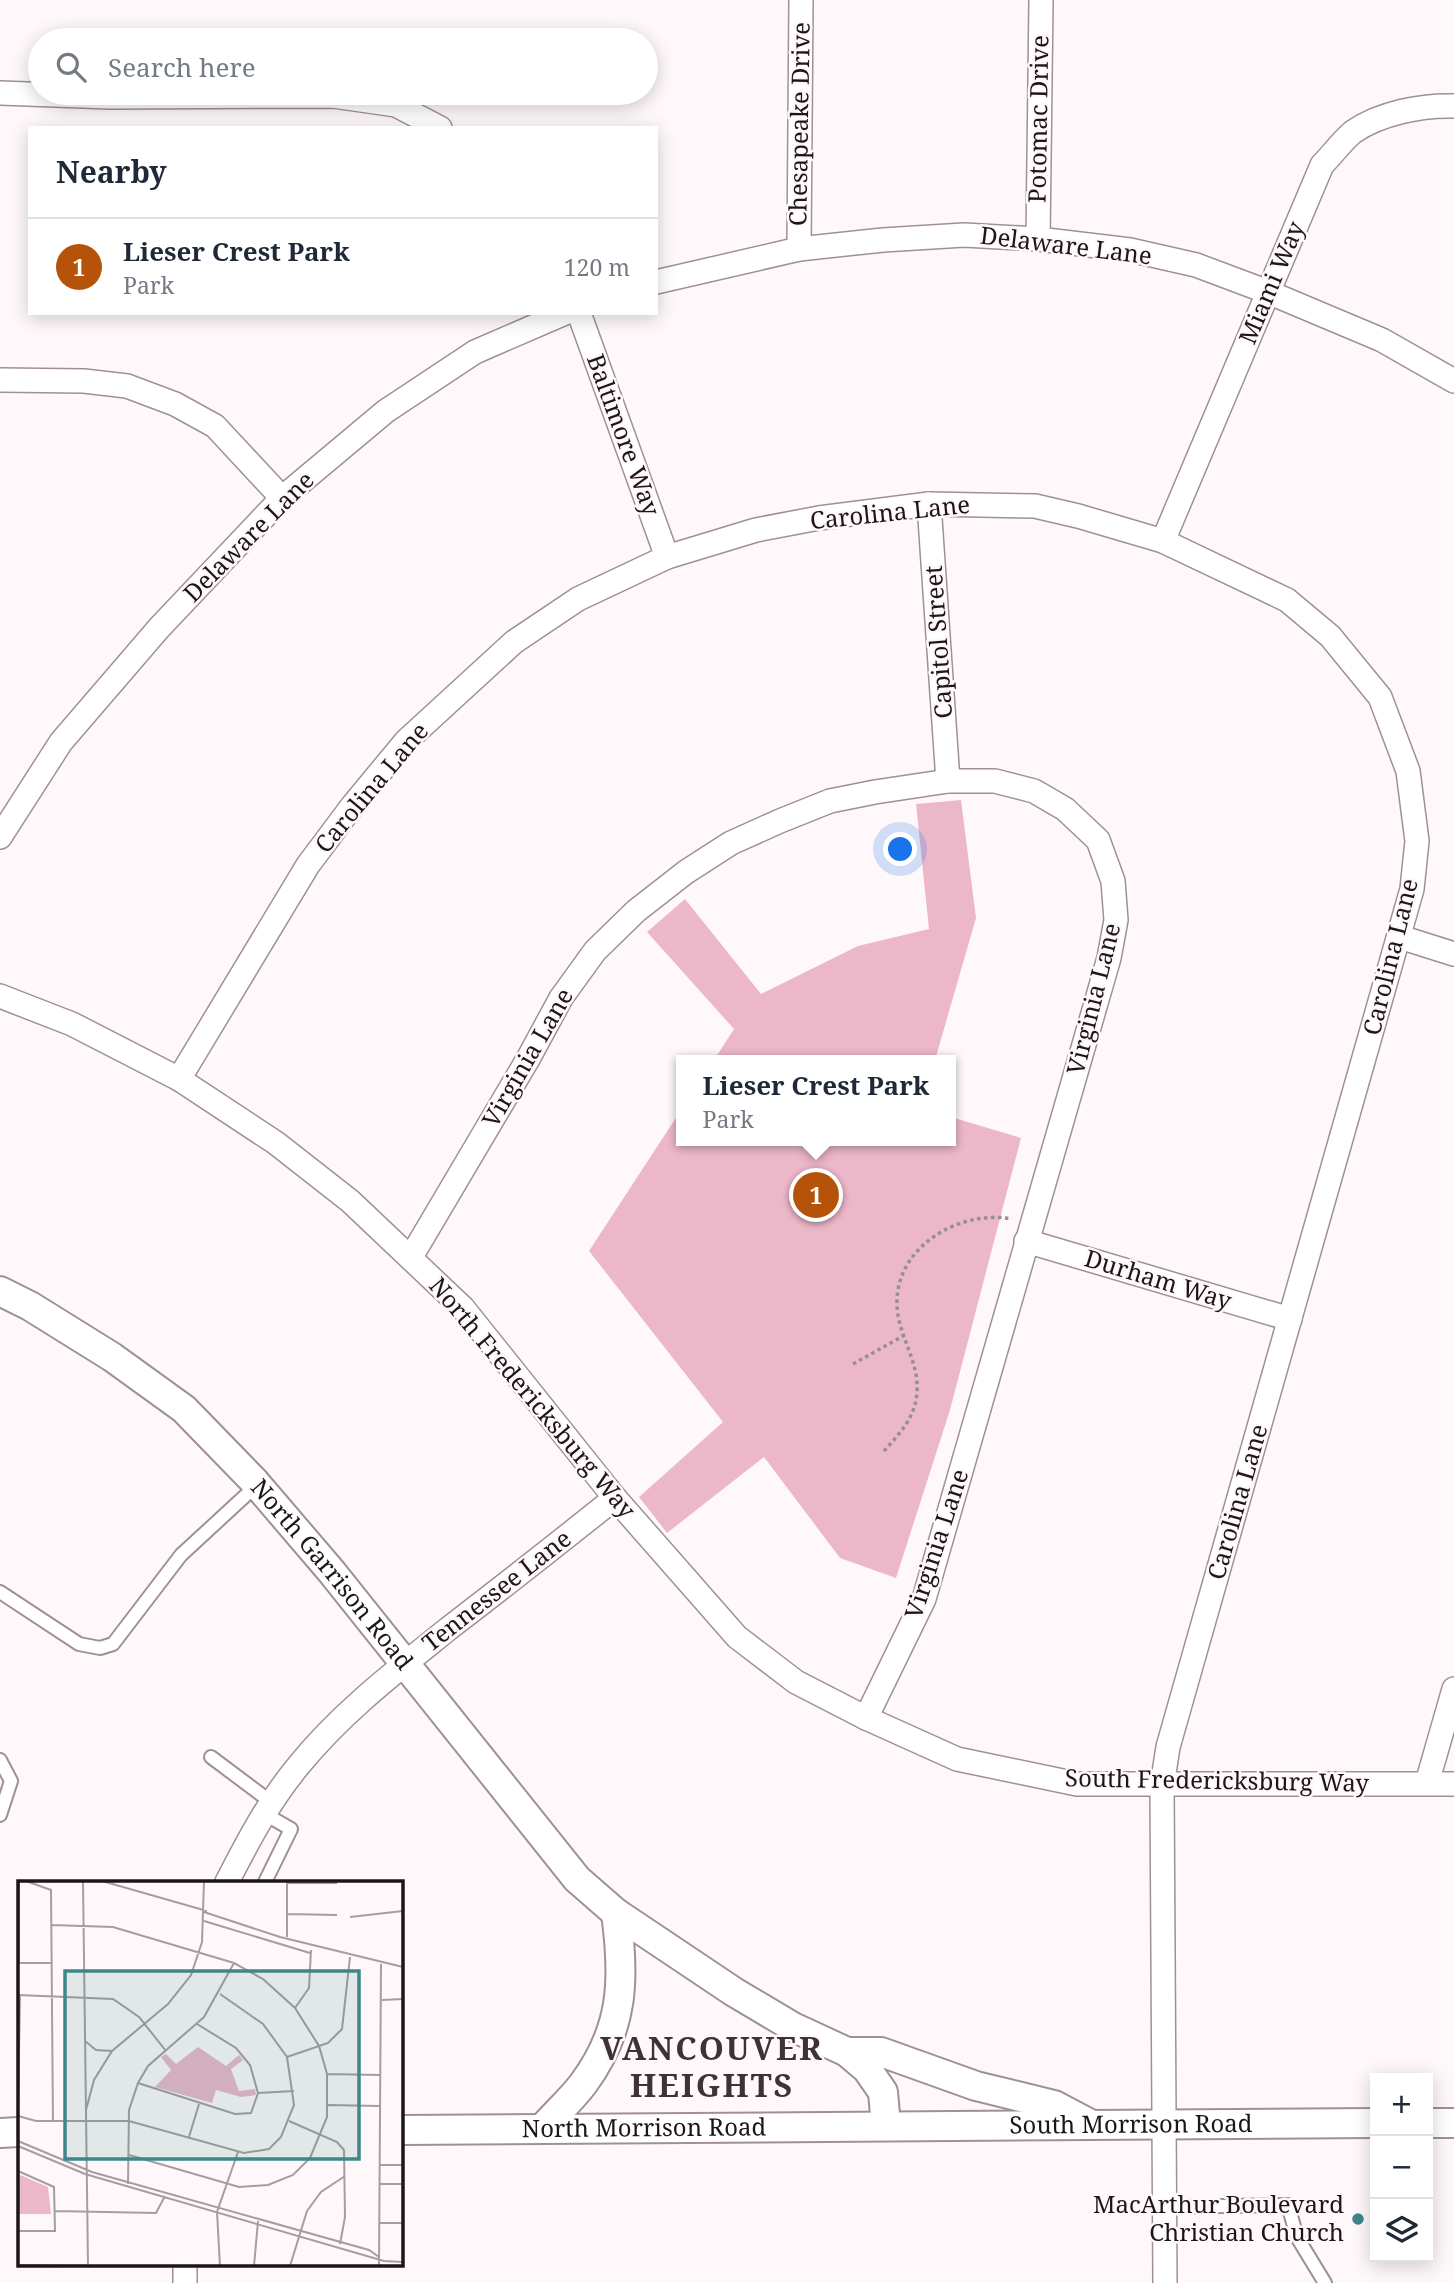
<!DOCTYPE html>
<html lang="en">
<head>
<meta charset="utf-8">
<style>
	:root { --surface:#fff; --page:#f2f2f3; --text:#1f2937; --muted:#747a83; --line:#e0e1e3; --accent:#b45309 }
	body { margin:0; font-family:"Noto Serif",serif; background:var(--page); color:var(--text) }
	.controls { position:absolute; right:21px; bottom:21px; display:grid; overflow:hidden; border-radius:0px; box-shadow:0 4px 18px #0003 }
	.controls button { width:63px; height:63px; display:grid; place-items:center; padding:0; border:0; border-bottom:2px solid var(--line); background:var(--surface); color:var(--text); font:35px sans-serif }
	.you { position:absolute; left:901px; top:850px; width:24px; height:24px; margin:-18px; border:5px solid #fff; border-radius:50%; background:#1a73e8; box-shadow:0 0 0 10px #1a73e833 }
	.badge { display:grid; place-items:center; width:46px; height:46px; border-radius:50%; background:var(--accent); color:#fff; font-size:23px; font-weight:700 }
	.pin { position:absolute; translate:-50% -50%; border:4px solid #fff; box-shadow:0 2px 7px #0006 }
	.popup { position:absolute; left:676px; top:1055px; width:280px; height:91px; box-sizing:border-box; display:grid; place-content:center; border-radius:0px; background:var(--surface); filter:drop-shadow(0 2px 5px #0005); font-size:23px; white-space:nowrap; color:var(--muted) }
	.popup b { font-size:26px; color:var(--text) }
	.popup::after { content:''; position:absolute; left:50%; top:100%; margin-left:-14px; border:14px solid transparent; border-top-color:var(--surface) }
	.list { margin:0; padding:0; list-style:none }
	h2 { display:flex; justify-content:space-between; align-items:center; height:91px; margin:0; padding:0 28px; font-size:30px }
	h2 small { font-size:23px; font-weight:400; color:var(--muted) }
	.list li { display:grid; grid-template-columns:46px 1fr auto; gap:21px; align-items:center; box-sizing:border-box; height:98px; padding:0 28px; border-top:2px solid var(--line) }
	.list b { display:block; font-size:26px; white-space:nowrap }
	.list p { margin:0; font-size:23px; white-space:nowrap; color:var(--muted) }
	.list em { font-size:23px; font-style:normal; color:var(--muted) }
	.icon { flex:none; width:38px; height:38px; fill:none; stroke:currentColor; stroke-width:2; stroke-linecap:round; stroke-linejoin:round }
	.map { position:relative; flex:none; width:1454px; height:2283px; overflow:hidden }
	.search { position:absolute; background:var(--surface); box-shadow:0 4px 18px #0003; left:28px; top:28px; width:630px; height:77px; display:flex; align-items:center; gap:18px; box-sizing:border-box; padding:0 24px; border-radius:38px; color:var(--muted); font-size:26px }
	.panel { position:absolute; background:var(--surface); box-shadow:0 4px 18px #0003; left:28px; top:126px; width:630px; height:189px; border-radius:0px }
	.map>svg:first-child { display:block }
	.green { fill:#ecb7c9 }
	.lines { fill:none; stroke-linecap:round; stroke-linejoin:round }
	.service-casing { stroke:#a09095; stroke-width:16 }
	.minor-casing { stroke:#a09095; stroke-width:26 }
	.tertiary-casing { stroke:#a09095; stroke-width:32 }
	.path { stroke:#968f91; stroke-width:3.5; stroke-dasharray:3.5 3.5; stroke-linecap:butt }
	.service { stroke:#fff; stroke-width:12 }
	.minor { stroke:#fff; stroke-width:23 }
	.tertiary { stroke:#fff; stroke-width:28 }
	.poi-dot { fill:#3f8789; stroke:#fff8fa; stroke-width:2.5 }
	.labels { text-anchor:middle; stroke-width:5; stroke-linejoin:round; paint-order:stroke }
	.street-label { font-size:24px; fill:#1c1618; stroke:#fff8fa }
	.poi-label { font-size:24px; fill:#1c1618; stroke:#fff8fa; text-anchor:end }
	.district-label { font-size:32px; font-weight:bold; letter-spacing:2px; fill:#3f3236; stroke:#fff8fa }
	.inset-road { fill:none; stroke:#a49ea0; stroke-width:2 }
	.view { fill:#3f8789; fill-opacity:0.15; stroke:#3f8789; stroke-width:3.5 }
	.inset-edge { fill:none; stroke:#1c1618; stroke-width:3.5 }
</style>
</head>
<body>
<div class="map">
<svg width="1454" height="2283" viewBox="0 0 1454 2283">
	<rect width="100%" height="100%" fill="#fff8fa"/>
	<g class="green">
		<path d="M 961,800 L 976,918 L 935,1060 L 714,1060 L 734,1029 L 647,932 L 685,899 L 761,994 L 858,946 L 929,929 L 916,804 Z"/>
		<path d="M 681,1110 L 681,1141 L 951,1141 L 951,1117 L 1021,1138 L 950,1410 L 896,1578 L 840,1558 L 764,1457 L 667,1533 L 639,1497 L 723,1422 L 589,1251 Z"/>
	</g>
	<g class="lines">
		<defs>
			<g id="service">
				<path d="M 0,1592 L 79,1644 L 100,1648 L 113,1644 L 181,1555 L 257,1485"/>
				<path d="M 211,1757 L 271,1802"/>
				<path d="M 0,1760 L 11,1781 L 0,1815"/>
				<path d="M 263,1813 L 291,1829 L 265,1882"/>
				<path d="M 1165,2207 L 1288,2205 L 1297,2237 L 1325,2283"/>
			</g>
			<g id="minor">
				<path d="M 0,93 L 110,97 L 333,96 L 396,105 L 440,128"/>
				<path d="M 1038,239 L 1041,0"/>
				<path d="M 799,249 L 801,0"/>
				<path d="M 656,282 L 799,249 L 883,240 L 964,235 L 1038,239 L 1130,250 L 1196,265 L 1268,292 L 1382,340 L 1454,381"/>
				<path d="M 579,313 L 667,557"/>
				<path d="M 0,380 L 84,381 L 127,386 L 175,404 L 215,426 L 282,498"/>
				<path d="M 929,504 L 948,781"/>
				<path d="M 1163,541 L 1322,165 C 1332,155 1342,141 1353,132 C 1380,113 1422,105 1454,106"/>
				<path d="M 0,837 L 61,742 L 159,628 L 282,498 L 386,411 L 475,352 L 565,313"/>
				<path d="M 1400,937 L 1454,954"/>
				<path d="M 0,996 L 72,1024 L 179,1079 L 276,1143 L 350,1201 L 463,1308 L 615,1498 L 737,1637 L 796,1682 L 866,1718 L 957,1759 L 1077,1784 L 1454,1784"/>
				<path d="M 179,1079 L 308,865 L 353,805 L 406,741 L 514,642 L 578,599 L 667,557 L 756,530 L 819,518 L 929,504 L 1035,506 L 1078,516 L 1163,541 L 1287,600 L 1330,636 L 1380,697 L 1408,771 L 1417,841 L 1412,889 L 1168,1747 L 1162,1786 L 1165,2283"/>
				<path d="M 1026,1241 L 1290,1319"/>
				<path d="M 411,1257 L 528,1059 L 561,998 L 595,951 L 636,911 L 686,872 L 731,843 L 780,821 L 830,801 L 875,792 L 948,781 L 995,781 L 1034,791 L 1065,809 L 1098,840 L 1113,881 L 1116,920 L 1109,958 L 924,1599 L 866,1718"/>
				<path d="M 1427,1783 L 1454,1689"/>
				<path d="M 227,1882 C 248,1841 269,1801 299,1765 C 341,1713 396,1671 448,1629 C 504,1586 560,1542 615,1498"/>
				<path d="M 185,2264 L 185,2283"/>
			</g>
			<g id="tertiary">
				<path id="s1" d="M 0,1291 L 30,1306 L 112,1357 L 184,1409 L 254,1481 L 331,1571 L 577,1879 L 616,1913 L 734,1992 L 793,2027 L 847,2052 L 867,2069 L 883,2092 L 886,2126"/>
				<path d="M 847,2052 L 881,2052 L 976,2086 L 1054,2105 L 1090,2124"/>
				<path d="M 1428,2123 L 1454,2123"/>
				<path d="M 542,2129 C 555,2114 571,2100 583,2084 C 624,2029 625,1979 616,1913"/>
				<path id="s2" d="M 401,2130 L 1375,2123"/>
				<path d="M 0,2133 L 19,2132"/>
			</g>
		</defs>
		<use href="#service" class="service-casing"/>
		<use href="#minor" class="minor-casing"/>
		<use href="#tertiary" class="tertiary-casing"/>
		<g class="path">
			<path d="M 853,1364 L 903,1336"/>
			<path d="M 884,1451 C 900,1433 916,1417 917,1391 C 919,1360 897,1334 897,1303 C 896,1246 961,1209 1012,1219"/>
		</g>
		<use href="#service" class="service"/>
		<use href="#minor" class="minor"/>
		<use href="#tertiary" class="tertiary"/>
	</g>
	<circle class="poi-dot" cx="1358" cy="2219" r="7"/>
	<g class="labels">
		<g class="street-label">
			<text transform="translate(1039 119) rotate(-89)" y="8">Potomac Drive</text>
			<text transform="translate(800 124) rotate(-89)" y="8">Chesapeake Drive</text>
			<text transform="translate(1066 246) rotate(7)" y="8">Delaware Lane</text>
			<text transform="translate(1272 283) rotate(-67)" y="8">Miami Way</text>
			<text transform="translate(623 435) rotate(70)" y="8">Baltimore Way</text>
			<text transform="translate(890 513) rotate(-6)" y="8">Carolina Lane</text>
			<text transform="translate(249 537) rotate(-45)" y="8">Delaware Lane</text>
			<text transform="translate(939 642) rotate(-94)" y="8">Capitol Street</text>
			<text transform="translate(372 788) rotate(-50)" y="8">Carolina Lane</text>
			<text transform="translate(1391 957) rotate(-76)" y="8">Carolina Lane</text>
			<text transform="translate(1094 999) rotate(-76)" y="8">Virginia Lane</text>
			<text transform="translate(528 1058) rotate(-60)" y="8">Virginia Lane</text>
			<text transform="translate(1158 1280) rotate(17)" y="8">Durham Way</text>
			<text transform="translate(532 1398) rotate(50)" y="8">North Fredericksburg Way</text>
			<text transform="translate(1238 1502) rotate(-74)" y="8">Carolina Lane</text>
			<text transform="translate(937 1544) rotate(-72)" y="8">Virginia Lane</text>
			<text dy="8" stroke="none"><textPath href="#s1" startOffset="441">North Garrison Road</textPath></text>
			<text transform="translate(497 1591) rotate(-38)" y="8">Tennessee Lane</text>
			<text transform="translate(1217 1781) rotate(1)" y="8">South Fredericksburg Way</text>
			<text dy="8" stroke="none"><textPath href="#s2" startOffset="730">South Morrison Road</textPath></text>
			<text dy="8" stroke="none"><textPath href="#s2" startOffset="243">North Morrison Road</textPath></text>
		</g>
		<g class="poi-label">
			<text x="1344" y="2213">MacArthur Boulevard<tspan x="1344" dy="28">Christian Church</tspan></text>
		</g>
		<g class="district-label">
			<text x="712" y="2060">VANCOUVER<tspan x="712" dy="37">HEIGHTS</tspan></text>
		</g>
	</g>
	<g transform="translate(18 1881)">
		<rect width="385" height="385" fill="#fff8fa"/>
		<path d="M 180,166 L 208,185 L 221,174 L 225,179 L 213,188 L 221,210 L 237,208 L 238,214 L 223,216 L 198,209 L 194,222 L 137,206 L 153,189 L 143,176 L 148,173 L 158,183 ZM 0,293 L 30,306 L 33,333 L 0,333 Z" fill="#ecb7c9"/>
		<path class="inset-road" d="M 1,0 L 1,82M 8,0 L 33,9 L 35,241M 65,0 L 70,385M 84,0 L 189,30M 269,2 L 319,2M 186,31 L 262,56 L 385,86M 269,33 L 319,34M 332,36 L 385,30M 186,40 L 292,72M 33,44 L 95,46 L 216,82 L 245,98 L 277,127 L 301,165 L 309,193 L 309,236 L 292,277 L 275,294 L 250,304 L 221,306 L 111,274M 269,56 L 269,0M 0,82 L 34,82M 0,114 L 95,118 L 121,136 L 148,170M 364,119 L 385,118M 277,127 L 291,107 L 293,69M 67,160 L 78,169 L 94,170M 269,176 L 310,162 L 324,148 L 332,76M 309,193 L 362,194M 120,202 L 217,233 L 233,232 L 240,212 L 232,184 L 218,167 L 179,143M 240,212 L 276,210M 310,224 L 362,225M 0,229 L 2,114M 68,229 L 76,199 L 94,170 L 150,123 L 173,94 L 184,61 L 186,0M 0,235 L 18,240 L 111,240 L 226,272 L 251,268 L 263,256 L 276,224 L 269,176 L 245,143 L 202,113M 271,240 L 319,261 L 326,269 L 327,336 L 322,363M 171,256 L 181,223M 0,260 L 74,291 L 351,369 L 361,376M 0,265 L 67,293 L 366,380 L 385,381M 361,284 L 385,284M 0,290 L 36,306 L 37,350 L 0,350M 110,303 L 111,229 L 120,202 L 130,185 L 186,136 L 216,82M 362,303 L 385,303M 36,330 L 138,332 L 147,315M 361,342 L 385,342M 0,384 L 76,385M 202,385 L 199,331 L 220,271M 236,385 L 240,340M 272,385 L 289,330 L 303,311 L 327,295M 361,385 L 363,83"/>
		<path class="view" d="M 47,90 L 341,90 L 341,278 L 47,278 Z"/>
		<rect width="385" height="385" class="inset-edge"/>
	</g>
</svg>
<div class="controls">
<button>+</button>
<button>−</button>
<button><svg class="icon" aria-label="layers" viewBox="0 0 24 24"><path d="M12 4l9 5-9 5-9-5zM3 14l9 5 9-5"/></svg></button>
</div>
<div class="you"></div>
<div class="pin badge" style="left:816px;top:1195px">1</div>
<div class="popup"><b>Lieser Crest Park</b>Park</div>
<div class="search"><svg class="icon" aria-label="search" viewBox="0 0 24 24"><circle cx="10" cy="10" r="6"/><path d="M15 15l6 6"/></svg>Search here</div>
<section class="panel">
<h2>Nearby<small></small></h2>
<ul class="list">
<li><span class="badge">1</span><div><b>Lieser Crest Park</b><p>Park</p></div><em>120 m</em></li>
</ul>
</section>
</div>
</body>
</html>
